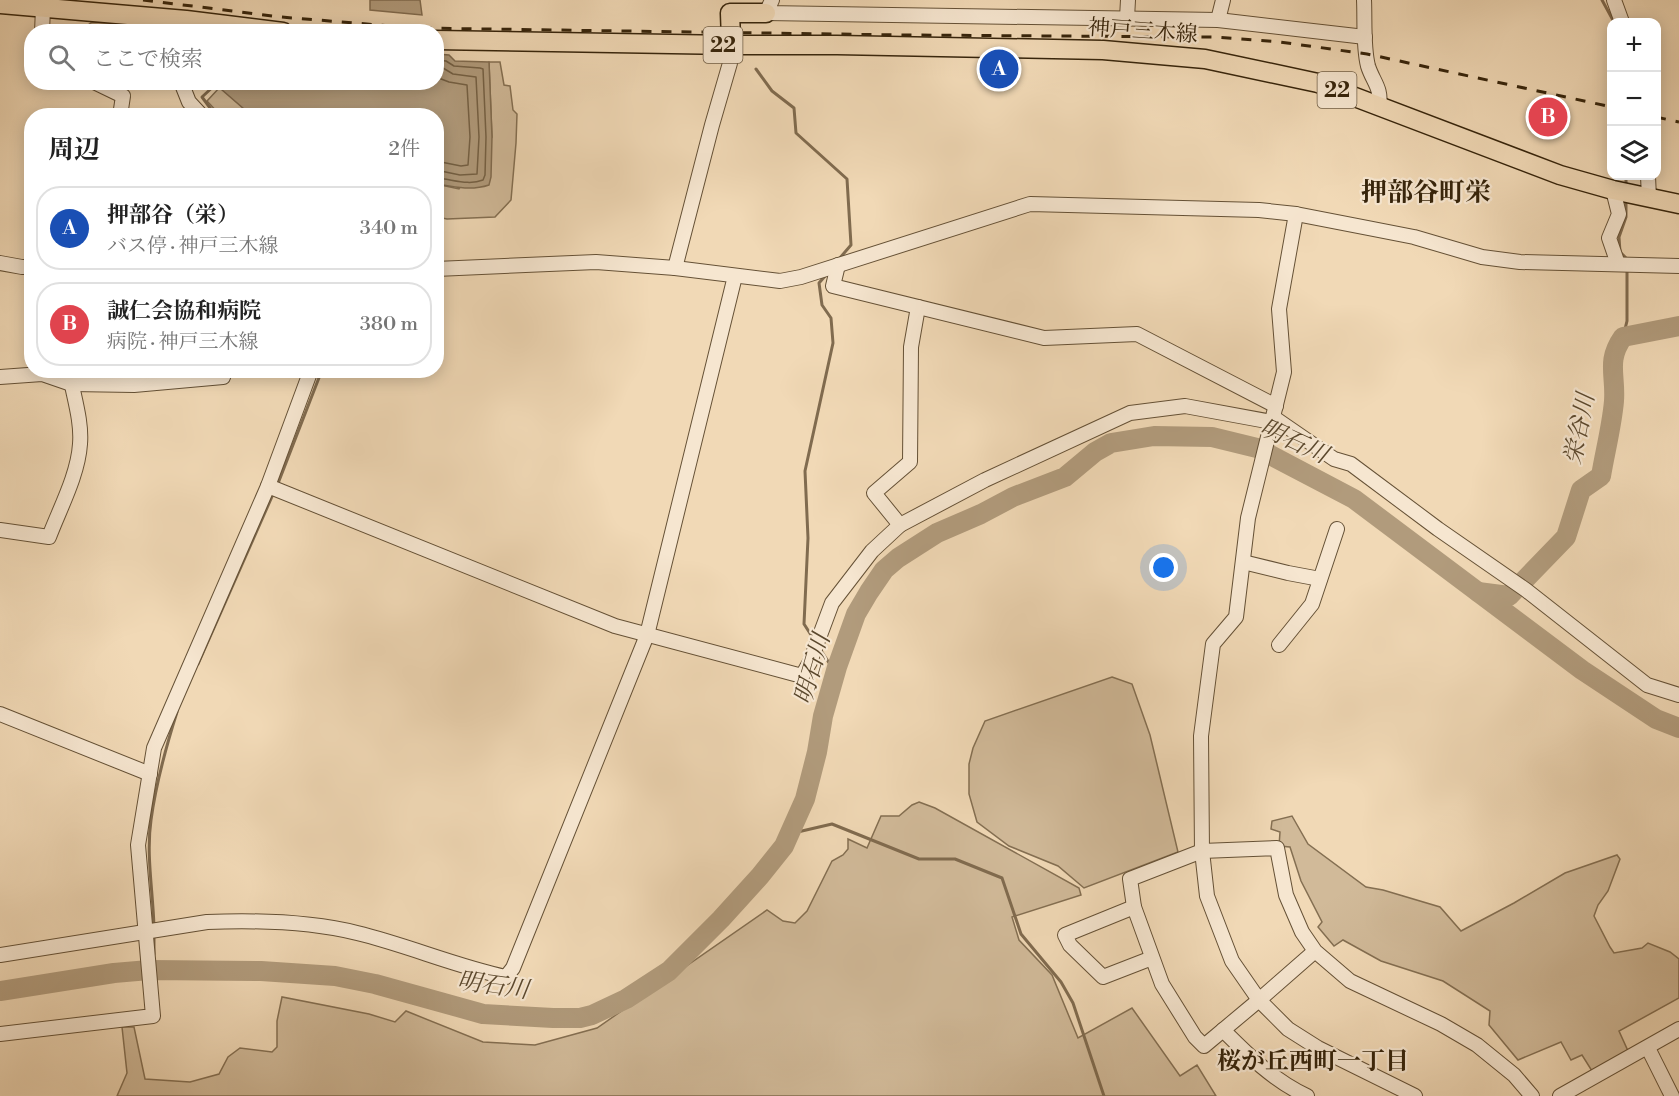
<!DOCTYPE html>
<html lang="ja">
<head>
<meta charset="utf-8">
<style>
	:root { --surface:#fff; --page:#f2f2f2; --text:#222; --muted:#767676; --line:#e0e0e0; --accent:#8f2418 }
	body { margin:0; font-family:"Libre Bodoni","Noto Serif JP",serif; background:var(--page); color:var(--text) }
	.controls { position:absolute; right:18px; top:18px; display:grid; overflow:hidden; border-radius:12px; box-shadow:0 3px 15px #0003 }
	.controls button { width:54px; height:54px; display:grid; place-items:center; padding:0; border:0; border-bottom:2px solid var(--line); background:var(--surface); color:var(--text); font:30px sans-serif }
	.you { position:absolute; left:1164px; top:568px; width:21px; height:21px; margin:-15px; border:4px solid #fff; border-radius:50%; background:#1a73e8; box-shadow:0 0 0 9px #1a73e833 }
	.badge { display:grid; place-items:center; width:39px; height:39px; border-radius:50%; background:var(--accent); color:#fff; font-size:20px; font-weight:700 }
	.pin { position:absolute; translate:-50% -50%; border:3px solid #fff; box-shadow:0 2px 6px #0006 }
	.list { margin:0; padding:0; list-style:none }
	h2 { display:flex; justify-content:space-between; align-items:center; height:78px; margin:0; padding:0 24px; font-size:26px }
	h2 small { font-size:20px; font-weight:400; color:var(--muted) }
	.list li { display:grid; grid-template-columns:39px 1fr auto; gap:18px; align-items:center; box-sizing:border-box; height:84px; margin:0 12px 12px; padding:0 12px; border:2px solid var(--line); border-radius:24px }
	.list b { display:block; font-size:22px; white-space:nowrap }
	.list p { margin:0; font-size:20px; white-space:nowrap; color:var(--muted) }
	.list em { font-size:20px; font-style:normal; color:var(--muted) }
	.icon { flex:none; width:33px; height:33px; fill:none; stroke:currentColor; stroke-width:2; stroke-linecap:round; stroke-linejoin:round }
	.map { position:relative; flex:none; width:1679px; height:1096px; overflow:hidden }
	.search { position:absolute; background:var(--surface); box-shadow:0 3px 15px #0003; left:24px; top:24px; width:420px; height:66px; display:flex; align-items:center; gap:15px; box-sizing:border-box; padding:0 21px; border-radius:24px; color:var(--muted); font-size:22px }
	.panel { position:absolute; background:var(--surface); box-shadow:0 3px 15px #0003; left:24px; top:108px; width:420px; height:270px; border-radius:24px }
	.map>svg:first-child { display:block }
	.green { fill:#d1ba99; stroke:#846f52; stroke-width:1.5 }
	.water { fill:#b19b7c; stroke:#806b4f; stroke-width:1.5 }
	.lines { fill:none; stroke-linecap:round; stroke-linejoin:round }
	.shore { stroke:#746044; stroke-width:1.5 }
	.stream { stroke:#806b4f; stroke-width:3 }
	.river { stroke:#b19b7c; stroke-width:20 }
	.minor-casing { stroke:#655136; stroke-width:16 }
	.major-casing { stroke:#36240b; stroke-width:21 }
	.minor { stroke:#f6e6d0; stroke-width:14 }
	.major { stroke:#f1d9b6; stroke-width:18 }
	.rail { stroke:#36240b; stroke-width:3; stroke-dasharray:10 10; stroke-linecap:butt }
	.labels { text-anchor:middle; stroke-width:4.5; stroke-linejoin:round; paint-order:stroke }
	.shield { fill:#f6e6d0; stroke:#705e46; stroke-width:1.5 }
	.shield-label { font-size:21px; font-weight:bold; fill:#36240b }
	.street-label { font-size:22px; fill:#36240b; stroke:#f6e6d0 }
	.water-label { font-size:24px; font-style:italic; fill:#5b482d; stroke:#f6e6d0 }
	.neighbourhood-label { font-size:24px; font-weight:bold; fill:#36240b; stroke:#f6e6d0 }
	.quarter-label { font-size:26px; font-weight:bold; fill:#36240b; stroke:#f6e6d0 }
</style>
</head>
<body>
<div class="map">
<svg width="1679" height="1096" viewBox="0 0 1679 1096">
	<rect width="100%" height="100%" fill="#f1d9b6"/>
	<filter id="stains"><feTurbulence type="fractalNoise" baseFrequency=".00333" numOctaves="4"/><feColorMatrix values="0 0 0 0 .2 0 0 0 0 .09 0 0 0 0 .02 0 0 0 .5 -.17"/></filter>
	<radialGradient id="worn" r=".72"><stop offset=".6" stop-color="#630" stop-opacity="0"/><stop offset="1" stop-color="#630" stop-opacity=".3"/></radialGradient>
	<g class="green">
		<path d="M 489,62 L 500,62 L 504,85 L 510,86 L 513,110 L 517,114 L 516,143 L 511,200 L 495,217 L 447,219 L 437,217 L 436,184 L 459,189 L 492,137 Z"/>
		<path d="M 220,87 L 251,115 L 220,115 L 207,101 Z"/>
		<path d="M 1112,677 L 1132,684 L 1150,735 L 1178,852 L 1084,888 L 1058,866 L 1009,846 L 977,822 L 969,794 L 969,764 L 973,748 L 985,721 Z"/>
		<path d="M 919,802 L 935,808 L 1079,888 L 1081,895 L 1012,917 L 1019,940 L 1052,975 L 1078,1038 L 1132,1008 L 1180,1076 L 1197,1065 L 1216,1096 L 117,1096 L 127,1073 L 122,1027 L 134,1027 L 145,1079 L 190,1082 L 219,1074 L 228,1057 L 240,1048 L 272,1052 L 277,1047 L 277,1021 L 282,997 L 369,1014 L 395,1022 L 406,1011 L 483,1042 L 535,1045 L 597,1028 L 767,910 L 783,921 L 795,923 L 807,911 L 832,861 L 843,855 L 848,849 L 848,839 L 867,848 L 881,816 L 899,816 L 912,805 Z"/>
		<path d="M 1292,816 L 1308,844 L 1366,887 L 1383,890 L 1440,907 L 1461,931 L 1514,903 L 1565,873 L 1617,855 L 1620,859 L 1608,891 L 1598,905 L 1594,916 L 1610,947 L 1614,953 L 1642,948 L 1648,943 L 1670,952 L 1679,959 L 1679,998 L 1619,1031 L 1628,1051 L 1592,1071 L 1582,1055 L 1571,1060 L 1561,1042 L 1518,1060 L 1489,1025 L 1490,1011 L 1443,981 L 1381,961 L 1343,940 L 1334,946 L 1318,927 L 1322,922 L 1301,881 L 1290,847 L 1279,846 L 1280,832 L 1271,829 L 1272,821 Z"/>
	</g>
	<g class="water">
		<path d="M 370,0 L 420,0 L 422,15 L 370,10 Z"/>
		<path d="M 92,22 L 156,24 L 150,31 L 79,32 Z"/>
		<path d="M 437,54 L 449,55 L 455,61 L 489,62 L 492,137 L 491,177 L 489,185 C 471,191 454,187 437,184 L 436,116 L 251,115 L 214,83 L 436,82 Z"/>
	</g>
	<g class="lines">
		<g class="shore">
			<path d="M 436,60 L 446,61 L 454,66 L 480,68 L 483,69 L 486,137 L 485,175 L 483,180 C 468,186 452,179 436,178"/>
			<path d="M 436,68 L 443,68 L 453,74 L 476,77 L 479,137 L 477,174 L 460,175 L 436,170"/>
			<path d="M 436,77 L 449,82 L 467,85 L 470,137 L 468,165 L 461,166 L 436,161"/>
		</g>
		<g class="stream">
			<path d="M 1602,0 L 1614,22"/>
			<path d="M 756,69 L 772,91 L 794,108 L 796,133 L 847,179 L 851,245 L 839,259"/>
			<path d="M 216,84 L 202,97 L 216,116"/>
			<path d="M 1626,176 L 1626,186"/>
			<path d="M 1626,198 L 1626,217 L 1619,237 L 1620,252 L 1627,259"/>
			<path d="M 1623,337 L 1627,321 L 1627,269"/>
			<path d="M 277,486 L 322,370"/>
			<path d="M 813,638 L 804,624 L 808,538 L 805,471 L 833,343 L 831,318 L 822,305 L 819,283 L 826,275"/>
			<path d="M 820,649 L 835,672"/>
			<path d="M 198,664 L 274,492"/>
			<path d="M 789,834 L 832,824 L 919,859 L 955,859 L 1002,878 L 1021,934 L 1061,982 L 1073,1003 L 1104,1096"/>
			<path d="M 154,927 C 153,891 146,855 151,820 C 156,783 166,747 177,712"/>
			<path d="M 154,933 L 154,954"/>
		</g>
		<g class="river">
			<path d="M 1478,592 L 1509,596 L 1566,537 L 1581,490 L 1601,476 C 1605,452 1612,425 1614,401 C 1616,375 1606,361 1623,337 L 1679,326"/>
			<path d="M 0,991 L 114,973 L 149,970 L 261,971 L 335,976 L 375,984 L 483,1014 L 553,1018 L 580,1018 L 592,1015 L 626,999 L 669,971 L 721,919 L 760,876 L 784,846 L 805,799 L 817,752 L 823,716 L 837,667 L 856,614 L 869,592 L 884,570 L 898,558 L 937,533 L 981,514 L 1013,497 L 1065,477 L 1095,452 L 1111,443 L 1154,436 L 1212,437 L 1257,448 L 1354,499 L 1582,670 L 1656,719 L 1679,728"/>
		</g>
		<defs>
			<g id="minor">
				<path d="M 772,0 L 766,13 L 1218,20 L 1365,37"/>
				<path d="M 1364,0 C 1365,20 1363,47 1368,66 C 1373,82 1382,88 1379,106"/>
				<path d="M 1614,0 L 1622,22"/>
				<path d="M 1127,18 L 1128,0"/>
				<path d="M 1218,20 L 1223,0"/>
				<path d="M 42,32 L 43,8"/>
				<path d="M 94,82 L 123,96 L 120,116"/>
				<path d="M 181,82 L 189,102 L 202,116"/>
				<path d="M 1648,176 L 1649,198"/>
				<path d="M 1613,190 L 1619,214 L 1609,238 L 1618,264"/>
				<path d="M 1296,214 L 1279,309 L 1284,372 L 1248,518 L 1236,617 L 1213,644 L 1201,736 L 1202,851 L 1207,896 L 1232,961 L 1259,1000 L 1288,1029 L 1318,1048 L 1415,1096"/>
				<path d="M 0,263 L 22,267 L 32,267"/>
				<path d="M 838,265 L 833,286 L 1044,338 L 1137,334 L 1276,406"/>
				<path d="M 675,268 L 712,125 L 730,63 L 731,40"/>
				<path d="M 436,269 L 596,262 L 675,268 L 780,281 L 801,277 L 1030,204 L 1259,210 L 1296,214 L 1368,228 L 1414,237 L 1482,257 L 1520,262 L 1679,266"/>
				<path d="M 0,377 L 42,374 L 71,384 L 134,385 L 223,377 L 225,370"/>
				<path d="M 1273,417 L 1334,459 L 1351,464 L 1438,529 L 1526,590 L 1647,685 L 1679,695"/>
				<path d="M 268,486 L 615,626 L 802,676 L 810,662 L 832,603 L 872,551 L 900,525 L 985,480 L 1130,413 L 1185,406 L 1272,422"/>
				<path d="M 900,525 L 874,493 L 910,462 L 911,347 L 918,307"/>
				<path d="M 0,530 L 49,537 C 60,508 78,475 80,444 C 82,420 73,395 69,370"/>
				<path d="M 1243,562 L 1288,573 L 1320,579"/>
				<path d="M 1279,645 L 1312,604 L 1337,529"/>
				<path d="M 0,714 L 150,774"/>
				<path d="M 1134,907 L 1065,935 L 1070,945 L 1103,977 L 1152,958"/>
				<path d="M 1315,951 L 1259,1000 L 1204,1046 L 1195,1037 L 1162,984 L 1134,907 L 1130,879 L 1202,851 L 1277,848 L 1286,895 L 1302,932 L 1315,951 L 1350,981 L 1441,1024 L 1477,1045 L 1514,1075 L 1532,1096"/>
				<path d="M 0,955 L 207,922 C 256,920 308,921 357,933 C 407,945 455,966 506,977 L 513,968 L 647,635 L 735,276"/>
				<path d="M 1223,1030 C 1248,1055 1274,1081 1307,1096"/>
				<path d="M 0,1034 L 153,1016 L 138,845 L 154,748 L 268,486 L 311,370"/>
				<path d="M 1648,1048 L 1672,1096"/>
				<path d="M 1560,1096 L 1679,1029"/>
			</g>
			<g id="major">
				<path d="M 0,4 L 186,20 L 283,32"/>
				<path d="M 436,40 L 731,45 L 837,45 L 1103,50 L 1205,59 L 1318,83 L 1560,175 L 1613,190 L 1679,204"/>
				<path d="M 731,40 L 730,13 L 766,13"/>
			</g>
		</defs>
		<use href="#minor" class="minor-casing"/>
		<use href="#major" class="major-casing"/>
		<use href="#minor" class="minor"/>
		<use href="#major" class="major"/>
		<g class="rail">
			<path d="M 143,0 L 281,17 L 416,28 L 903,35 L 1215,37 L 1280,42 L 1367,54 L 1612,107"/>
			<path d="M 1656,117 L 1679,122"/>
		</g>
	</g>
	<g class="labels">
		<g class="shield">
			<rect x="703.5" y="27" width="39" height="36" rx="4.5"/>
			<rect x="1317.5" y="72" width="39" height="36" rx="4.5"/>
		</g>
		<g class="shield-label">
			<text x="723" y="52">22</text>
			<text x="1337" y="97">22</text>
		</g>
		<g class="street-label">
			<text transform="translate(1143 30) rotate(4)" y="8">神戸三木線</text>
		</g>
		<g class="water-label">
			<text transform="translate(1579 429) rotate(-79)" y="8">栄谷川</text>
			<text transform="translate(1294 441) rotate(25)" y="8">明石川</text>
			<text transform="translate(812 669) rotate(-74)" y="8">明石川</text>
			<text transform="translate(493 985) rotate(8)" y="8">明石川</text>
		</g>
		<g class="neighbourhood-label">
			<text x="1313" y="1069">桜が丘西町一丁目</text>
		</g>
		<g class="quarter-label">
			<text x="1426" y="201">押部谷町栄</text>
		</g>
	</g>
	<rect width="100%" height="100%" filter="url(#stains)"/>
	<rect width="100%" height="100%" fill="url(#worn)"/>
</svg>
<div class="controls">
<button>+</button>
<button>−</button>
<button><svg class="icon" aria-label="layers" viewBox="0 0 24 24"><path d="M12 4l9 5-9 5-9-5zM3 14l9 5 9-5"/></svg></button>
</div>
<div class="you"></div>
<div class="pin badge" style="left:999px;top:69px;background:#1a4fb4">A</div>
<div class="pin badge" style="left:1548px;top:117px;background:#e0444e">B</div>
<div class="search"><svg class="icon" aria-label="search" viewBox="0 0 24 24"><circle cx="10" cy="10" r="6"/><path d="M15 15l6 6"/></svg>ここで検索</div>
<section class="panel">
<h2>周辺<small>2件</small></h2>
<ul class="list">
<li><span class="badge" style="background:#1a4fb4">A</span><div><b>押部谷（栄）</b><p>バス停 · 神戸三木線</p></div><em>340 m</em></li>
<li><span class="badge" style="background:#e0444e">B</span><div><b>誠仁会協和病院</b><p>病院 · 神戸三木線</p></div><em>380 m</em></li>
</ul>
</section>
</div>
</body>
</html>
